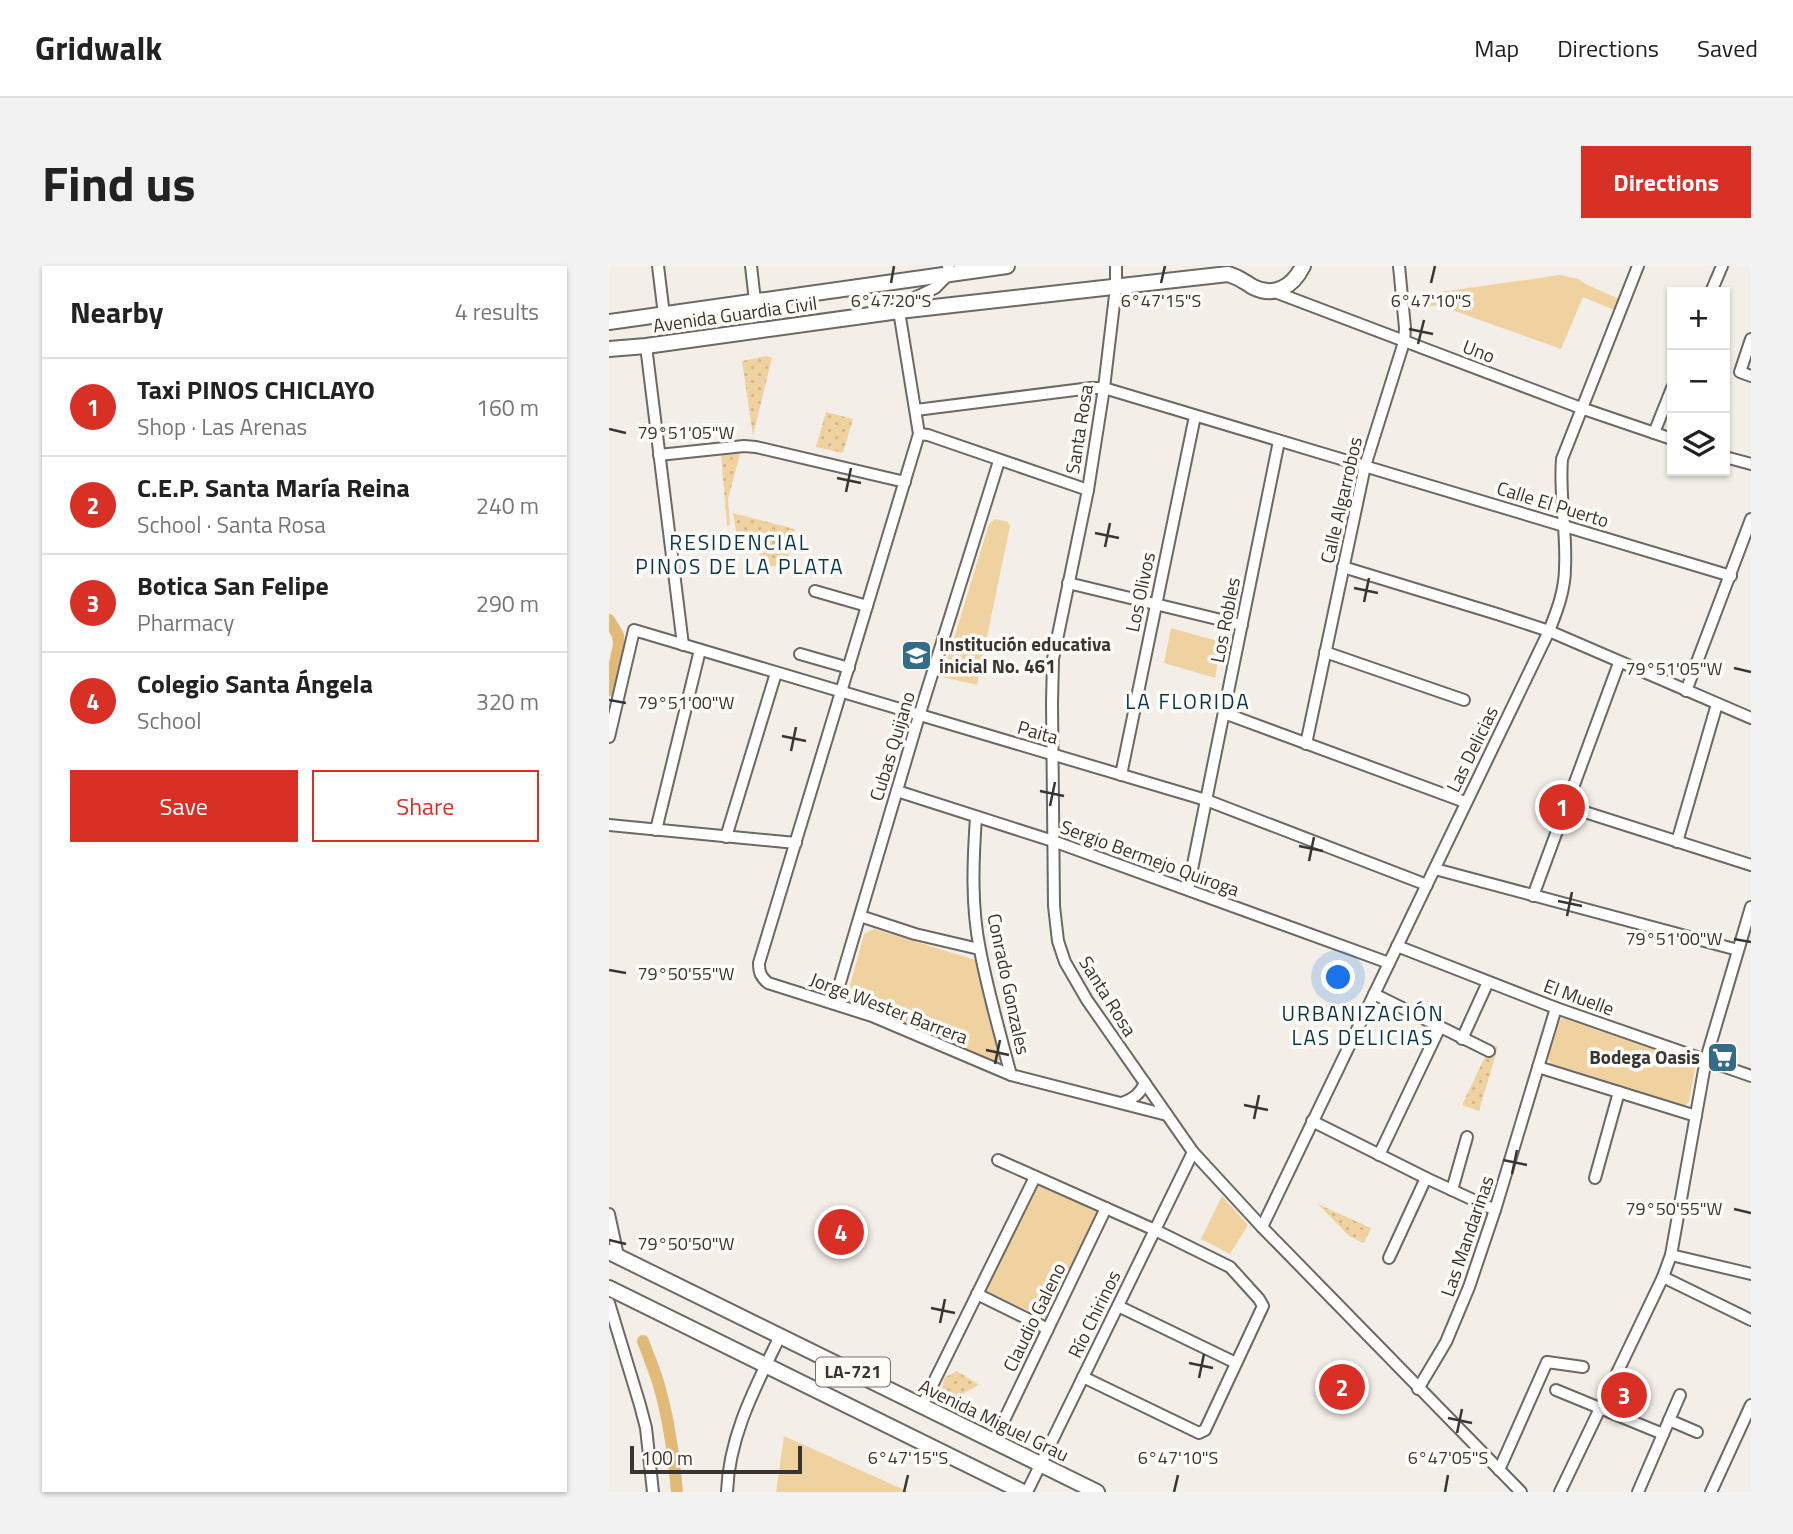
<!DOCTYPE html>
<html lang="en">
<head>
<meta charset="utf-8">
<style>
	:root { --surface:#fff; --page:#f2f2f2; --text:#222; --muted:#767676; --line:#e0e0e0; --accent:#d93025 }
	body { margin:0; font-family:"Titillium Web",sans-serif; background:var(--page); color:var(--text) }
	.controls { position:absolute; right:21px; top:21px; display:grid; overflow:hidden; border-radius:0px; box-shadow:0 2px 5px #0004 }
	.controls button { width:63px; height:63px; display:grid; place-items:center; padding:0; border:0; border-bottom:2px solid var(--line); background:var(--surface); color:var(--text); font:35px sans-serif }
	.scale { position:absolute; left:21px; bottom:18px; width:172px; box-sizing:border-box; padding-left:7px; border:4px solid #383633; border-top:0; font-size:19px; line-height:24px; white-space:nowrap; color:#383633; -webkit-text-stroke:5px #fffcf8; paint-order:stroke }
	.you { position:absolute; left:730px; top:712px; width:24px; height:24px; margin:-18px; border:5px solid #fff; border-radius:50%; background:#1a73e8; box-shadow:0 0 0 10px #1a73e833 }
	.badge { display:grid; place-items:center; width:46px; height:46px; border-radius:50%; background:var(--accent); color:#fff; font-size:23px; font-weight:700 }
	.pin { position:absolute; translate:-50% -50%; border:4px solid #fff; box-shadow:0 2px 7px #0006 }
	.list { margin:0; padding:0; list-style:none }
	h2 { display:flex; justify-content:space-between; align-items:center; height:91px; margin:0; padding:0 28px; font-size:30px }
	h2 small { font-size:23px; font-weight:400; color:var(--muted) }
	.list li { display:grid; grid-template-columns:46px 1fr auto; gap:21px; align-items:center; box-sizing:border-box; height:98px; padding:0 28px; border-top:2px solid var(--line) }
	.list b { display:block; font-size:26px; white-space:nowrap }
	.list p { margin:0; font-size:23px; white-space:nowrap; color:var(--muted) }
	.list em { font-size:23px; font-style:normal; color:var(--muted) }
	.actions { display:flex; gap:14px; padding:21px 28px }
	.actions a { flex:1; padding:16px 0; border:2px solid var(--accent); border-radius:0px; text-align:center; font-size:24px; color:var(--accent) }
	.actions .main { background:var(--accent); color:#fff }
	.icon { flex:none; width:38px; height:38px; fill:none; stroke:currentColor; stroke-width:2; stroke-linecap:round; stroke-linejoin:round }
	.map { position:relative; flex:none; width:1142px; height:1226px; overflow:hidden; border-radius:0px }
	header { display:flex; align-items:center; gap:42px; box-sizing:border-box; height:98px; padding:0 35px; background:var(--surface); border-bottom:2px solid var(--line) }
	header strong { font-size:33px }
	nav { display:flex; gap:38px; margin-inline-start:auto; font-size:24px }
	.intro { display:flex; align-items:center; justify-content:space-between; box-sizing:border-box; height:168px; padding:0 42px }
	h1 { margin:0; font-size:49px }
	.button { padding:18px 32px; border-radius:0px; background:var(--accent); color:#fff; font-size:24px; font-weight:700 }
	main { display:flex; gap:42px; padding:0 42px }
	aside { flex:1; background:var(--surface); border-radius:0px; box-shadow:0 2px 5px #0004 }
	.map>svg:first-child { display:block }
	.grass { fill:url(#grass-dots) }
	.park { fill:#f0d2a1 }
	.lines { fill:none; stroke-linecap:round; stroke-linejoin:round }
	.canal { stroke:#e1ba78; stroke-width:12 }
	.minor-casing { stroke:#6c6862; stroke-width:14 }
	.major-casing { stroke:#6c6862; stroke-width:18 }
	.minor { stroke:#fff; stroke-width:10 }
	.major { stroke:#fff; stroke-width:14 }
	.ticks { fill:none; stroke:#383633; stroke-width:2.5 }
	.labels { text-anchor:middle; stroke-width:7; stroke-linejoin:round; paint-order:stroke }
	.shield { fill:#fffcf8; stroke:#74716e; stroke-width:2 }
	.shield-label { font-size:18px; font-weight:bold; fill:#383633 }
	.street-label { font-size:19px; fill:#383633; stroke:#fffcf8 }
	.poi-label { font-size:19px; font-weight:bold; fill:#383633; stroke:#fffcf8; text-anchor:start }
	.neighbourhood-label { font-size:21px; letter-spacing:2px; fill:#05384b; stroke:#fffcf8 }
	.ticks-label { font-size:18px; text-anchor:middle; fill:#383633; stroke:#fffcf8; stroke-width:7; stroke-linejoin:round; paint-order:stroke }
</style>
</head>
<body>
<header>
<strong>Gridwalk</strong>
<nav><a>Map</a><a>Directions</a><a>Saved</a></nav>
</header>
<div class="intro"><h1>Find us</h1><a class="button">Directions</a></div>
<main>
<aside>
<h2>Nearby<small>4 results</small></h2>
<ul class="list">
<li><span class="badge">1</span><div><b>Taxi PINOS CHICLAYO</b><p>Shop · Las Arenas</p></div><em>160 m</em></li>
<li><span class="badge">2</span><div><b>C.E.P. Santa María Reina</b><p>School · Santa Rosa</p></div><em>240 m</em></li>
<li><span class="badge">3</span><div><b>Botica San Felipe</b><p>Pharmacy</p></div><em>290 m</em></li>
<li><span class="badge">4</span><div><b>Colegio Santa Ángela</b><p>School</p></div><em>320 m</em></li>
</ul>
<div class="actions"><a class="main">Save</a><a>Share</a></div>
</aside>
<div class="map">
<svg width="1142" height="1226" viewBox="0 0 1142 1226">
	<defs>
		<pattern id="grass-dots" width="8" height="8" patternUnits="userSpaceOnUse" patternTransform="scale(1.75)"><rect width="8" height="8" fill="#f0d2a1"/><path d="M2 2h.1M6 6h.1" fill="none" stroke="#cfb58b" stroke-width="1.8" stroke-linecap="round"/></pattern>
	</defs>
	<rect width="100%" height="100%" fill="#f3efe8"/>
	<g class="grass">
		<path d="M 158,90 L 163,92 L 144,170 L 133,95 Z"/>
		<path d="M 217,146 L 244,153 L 234,187 L 207,181 Z"/>
		<path d="M 130,186 L 131,188 L 119,233 L 121,259 L 118,260 L 112,188 Z"/>
		<path d="M 124,247 L 186,263 L 182,276 L 168,275 L 183,279 L 176,299 L 153,301 L 148,277 L 167,274 L 161,273 L 129,277 Z"/>
		<path d="M 882,778 L 889,781 L 870,845 L 853,839 Z"/>
		<path d="M 709,938 L 762,962 L 755,977 L 740,970 Z"/>
		<path d="M 348,1105 L 370,1119 L 349,1130 L 333,1123 L 335,1112 Z"/>
	</g>
	<g class="park">
		<path d="M 951,9 L 970,13 L 978,19 L 1013,34 L 1008,45 L 974,31 L 952,83 L 829,39 L 805,43 L 804,30 Z"/>
		<path d="M 386,253 L 399,256 L 401,260 L 368,419 L 333,411 L 380,258 Z"/>
		<path d="M 562,362 L 612,376 L 606,412 L 555,397 Z"/>
		<path d="M 265,663 L 370,695 L 393,790 L 389,797 L 243,739 L 237,734 L 255,668 Z"/>
		<path d="M 953,752 L 1087,798 L 1080,836 L 1076,840 L 943,799 L 939,793 L 951,754 Z"/>
		<path d="M 428,917 L 489,945 L 436,1052 L 375,1025 Z"/>
		<path d="M 613,930 L 639,959 L 621,988 L 592,973 Z"/>
		<path d="M 175,1170 L 300,1226 L 301,1226 L 167,1226 Z"/>
	</g>
	<g class="lines">
		<g class="canal">
			<path d="M 0,354 L 9,369 L 10,379 L 0,424"/>
			<path d="M 34,1075 C 40,1092 48,1109 52,1127 C 61,1159 65,1193 68,1226"/>
		</g>
		<defs>
			<g id="minor">
				<path d="M 49,0 L 55,49"/>
				<path d="M 142,0 L 146,35"/>
				<path d="M 339,0 L 340,8 L 326,22 L 305,32 L 290,45 L 310,168 L 150,697 C 150,707 152,711 159,717 L 263,750 L 402,809 L 558,849"/>
				<path d="M 507,0 L 507,21 L 495,122 L 479,224 L 444,393 L 443,437 L 445,640 L 449,675 L 456,696 L 478,734 L 584,886 L 653,961 L 912,1226"/>
				<path d="M 666,26 L 972,142 L 1063,173"/>
				<path d="M 1102,26 L 1113,0"/>
				<path d="M 1142,73 L 1131,106 L 1142,110"/>
				<path d="M 37,80 L 74,379"/>
				<path d="M 307,144 L 482,122 L 495,122 L 1122,310"/>
				<path d="M 1045,167 L 1063,122"/>
				<path d="M 310,168 L 319,169 L 479,224"/>
				<path d="M 50,189 L 135,180 L 147,181 L 296,216"/>
				<path d="M 1116,191 L 1142,198"/>
				<path d="M 734,301 L 888,348 L 940,365 L 1142,452"/>
				<path d="M 459,317 L 633,359"/>
				<path d="M 206,325 L 258,340"/>
				<path d="M 716,386 L 855,434"/>
				<path d="M 191,388 L 240,402"/>
				<path d="M 1077,425 L 1142,253"/>
				<path d="M 615,447 L 856,536"/>
				<path d="M 0,471 L 25,364 L 597,534 L 818,619"/>
				<path d="M 697,478 L 756,200 L 795,76 L 796,62 L 790,0"/>
				<path d="M 512,509 L 586,150"/>
				<path d="M 288,525 L 444,575 L 780,697"/>
				<path d="M 957,540 L 1142,599"/>
				<path d="M 367,551 C 364,595 362,640 371,684 C 379,726 391,768 402,809"/>
				<path d="M 0,559 L 187,577"/>
				<path d="M 47,564 L 91,384"/>
				<path d="M 117,571 L 167,407"/>
				<path d="M 1068,576 L 1108,438"/>
				<path d="M 826,603 L 1129,684"/>
				<path d="M 579,623 L 670,175"/>
				<path d="M 924,630 L 1010,397"/>
				<path d="M 251,650 L 306,668 L 370,683"/>
				<path d="M 788,680 L 947,742 L 1142,810"/>
				<path d="M 765,728 L 880,785"/>
				<path d="M 225,737 L 310,450 L 390,195"/>
				<path d="M 853,773 L 879,716"/>
				<path d="M 929,801 L 1087,850"/>
				<path d="M 513,837 C 524,833 531,828 536,817"/>
				<path d="M 703,855 L 817,912 L 886,944"/>
				<path d="M 770,889 L 831,761"/>
				<path d="M 389,894 L 546,964 L 621,1001 L 650,1033 L 654,1040 L 596,1164 L 590,1167 L 474,1111"/>
				<path d="M 986,912 L 1010,826"/>
				<path d="M 843,924 L 858,871"/>
				<path d="M 0,948 L 9,990"/>
				<path d="M 653,961 L 940,365 C 948,345 956,324 956,302 C 958,266 950,229 953,193 L 1029,0"/>
				<path d="M 1062,989 L 1142,1008"/>
				<path d="M 780,992 L 817,912"/>
				<path d="M 1054,1011 L 1142,1054"/>
				<path d="M 368,1028 L 439,1063"/>
				<path d="M 0,1037 L 31,1139 L 37,1162 L 44,1226"/>
				<path d="M 509,1040 L 627,1097"/>
				<path d="M 809,1123 L 837,1076 L 860,1021 L 886,944 L 947,742"/>
				<path d="M 947,1124 L 1054,1168"/>
				<path d="M 313,1140 L 426,911"/>
				<path d="M 1060,1154 L 1088,1166"/>
				<path d="M 385,1175 L 497,942"/>
				<path d="M 890,1204 L 938,1096 L 974,1101"/>
				<path d="M 118,1226 C 120,1169 147,1120 171,1070"/>
				<path d="M 418,1226 L 584,886"/>
				<path d="M 951,1226 L 1054,1011 L 1062,989 L 1097,793 L 1142,641"/>
				<path d="M 1029,1226 L 1071,1129"/>
				<path d="M 1102,1226 L 1142,1139"/>
			</g>
			<g id="major">
				<path d="M 0,56 L 398,0"/>
				<path d="M 0,83 L 37,80 L 290,45 L 619,8 C 632,12 634,15 644,21 C 666,32 684,20 694,0"/>
				<path d="M 0,986 L 488,1226"/>
				<path d="M 0,1022 L 414,1226"/>
			</g>
		</defs>
		<use href="#minor" class="minor-casing"/>
		<use href="#major" class="major-casing"/>
		<use href="#minor" class="minor"/>
		<use href="#major" class="major"/>
	</g>
	<path class="ticks" d="M 282,17 L 285,0M 552,17 L 556,0M 822,17 L 826,0M 800,63 L 824,68M 809,78 L 815,54M 0,163 L 17,167M 228,212 L 252,217M 237,226 L 242,202M 486,267 L 510,272M 496,281 L 501,257M 745,322 L 769,327M 755,336 L 760,312M 1125,402 L 1142,406M 0,434 L 17,437M 173,470 L 197,475M 182,485 L 187,461M 431,525 L 455,530M 441,540 L 446,516M 690,580 L 714,585M 700,595 L 705,571M 949,635 L 973,640M 958,650 L 963,626M 1125,673 L 1142,676M 0,704 L 17,707M 377,784 L 400,789M 386,798 L 391,774M 635,839 L 659,844M 645,853 L 650,829M 894,894 L 918,899M 903,908 L 908,884M 1125,943 L 1142,947M 0,974 L 17,978M 322,1042 L 346,1047M 331,1057 L 336,1033M 580,1097 L 604,1102M 590,1112 L 595,1088M 839,1152 L 863,1157M 848,1167 L 853,1143M 295,1226 L 299,1209M 565,1226 L 569,1209M 836,1226 L 839,1209"/>
	<defs>
		<symbol id="school-square" viewBox="-11 -11 22 22"><rect x="-9" y="-9" width="18" height="18" rx="4" fill="#336c86" stroke="#fffcf8"/><path d="M0-5L7-2L0 1L-7-2ZM-4 1L0 2.5L4 1V4Q0 6-4 4Z" fill="#fff"/></symbol>
		<symbol id="supermarket-square" viewBox="-11 -11 22 22"><rect x="-9" y="-9" width="18" height="18" rx="4" fill="#336c86" stroke="#fffcf8"/><path d="M-6-5.5h2.5l.6 2H6L4.5 2H-2.5L-4.4-4H-6ZM-1.5 3.2a1.3 1.3 0 1 0 .1 0ZM3 3.2a1.3 1.3 0 1 0 .1 0Z" fill="#fff"/></symbol>
	</defs>
	<g fill-rule="evenodd">
		<use href="#school-square" x="290" y="372" width="35" height="35"/>
		<use href="#supermarket-square" x="1096" y="774" width="35" height="35"/>
	</g>
	<g class="labels">
		<rect class="shield" x="207" y="1091.5" width="74" height="29" rx="5"/>
		<g class="shield-label">
			<text x="244" y="1112">LA-721</text>
		</g>
		<g class="street-label">
			<text transform="translate(126 48) rotate(-8)" y="7">Avenida Guardia Civil</text>
			<text transform="translate(870 85) rotate(21)" y="7">Uno</text>
			<text transform="translate(470 163) rotate(-81)" y="7">Santa Rosa</text>
			<text transform="translate(732 234) rotate(-77)" y="7">Calle Algarrobos</text>
			<text transform="translate(944 238) rotate(17)" y="7">Calle El Puerto</text>
			<text transform="translate(531 326) rotate(-78)" y="7">Los Olivos</text>
			<text transform="translate(616 354) rotate(-79)" y="7">Los Robles</text>
			<text transform="translate(429 466) rotate(16)" y="7">Paita</text>
			<text transform="translate(283 480) rotate(-73)" y="7">Cubas Quijano</text>
			<text transform="translate(863 483) rotate(-64)" y="7">Las Delicias</text>
			<text transform="translate(541 592) rotate(20)" y="7">Sergio Bermejo Quiroga</text>
			<text transform="translate(400 718) rotate(78)" y="7">Conrado Gonzales</text>
			<text transform="translate(499 730) rotate(58)" y="7">Santa Rosa</text>
			<text transform="translate(970 731) rotate(20)" y="7">El Muelle</text>
			<text transform="translate(280 742) rotate(21)" y="7">Jorge Wester Barrera</text>
			<text transform="translate(858 970) rotate(-71)" y="7">Las Mandarinas</text>
			<text transform="translate(485 1048) rotate(-64)" y="7">Río Chirinos</text>
			<text transform="translate(425 1051) rotate(-64)" y="7">Claudio Galeno</text>
			<text transform="translate(385 1154) rotate(26)" y="7">Avenida Miguel Grau</text>
		</g>
		<g class="poi-label">
			<text x="330" y="385">Institución educativa<tspan x="330" dy="22">inicial No. 461</tspan></text>
			<text x="1091" y="798" text-anchor="end">Bodega Oasis</text>
		</g>
		<g class="neighbourhood-label">
			<text x="131" y="284">RESIDENCIAL<tspan x="131" dy="24">PINOS DE LA PLATA</tspan></text>
			<text x="579" y="443">LA FLORIDA</text>
			<text x="754" y="755">URBANIZACIÓN<tspan x="754" dy="24">LAS DELICIAS</tspan></text>
		</g>
	</g>
	<g class="ticks-label">
		<text x="282" y="41">6°47'20"S</text>
		<text x="552" y="41">6°47'15"S</text>
		<text x="822" y="41">6°47'10"S</text>
		<text x="77" y="173">79°51'05"W</text>
		<text x="1065" y="409">79°51'05"W</text>
		<text x="77" y="443">79°51'00"W</text>
		<text x="1065" y="679">79°51'00"W</text>
		<text x="77" y="714">79°50'55"W</text>
		<text x="1065" y="949">79°50'55"W</text>
		<text x="77" y="984">79°50'50"W</text>
		<text x="299" y="1198">6°47'15"S</text>
		<text x="569" y="1198">6°47'10"S</text>
		<text x="839" y="1198">6°47'05"S</text>
	</g>
</svg>
<div class="controls">
<button>+</button>
<button>−</button>
<button><svg class="icon" aria-label="layers" viewBox="0 0 24 24"><path d="M12 4l9 5-9 5-9-5zM3 14l9 5 9-5"/></svg></button>
</div>
<div class="scale">100 m</div>
<div class="you"></div>
<div class="pin badge" style="left:953px;top:541px">1</div>
<div class="pin badge" style="left:733px;top:1121px">2</div>
<div class="pin badge" style="left:1015px;top:1129px">3</div>
<div class="pin badge" style="left:232px;top:966px">4</div>
</div>
</main>
</body>
</html>
